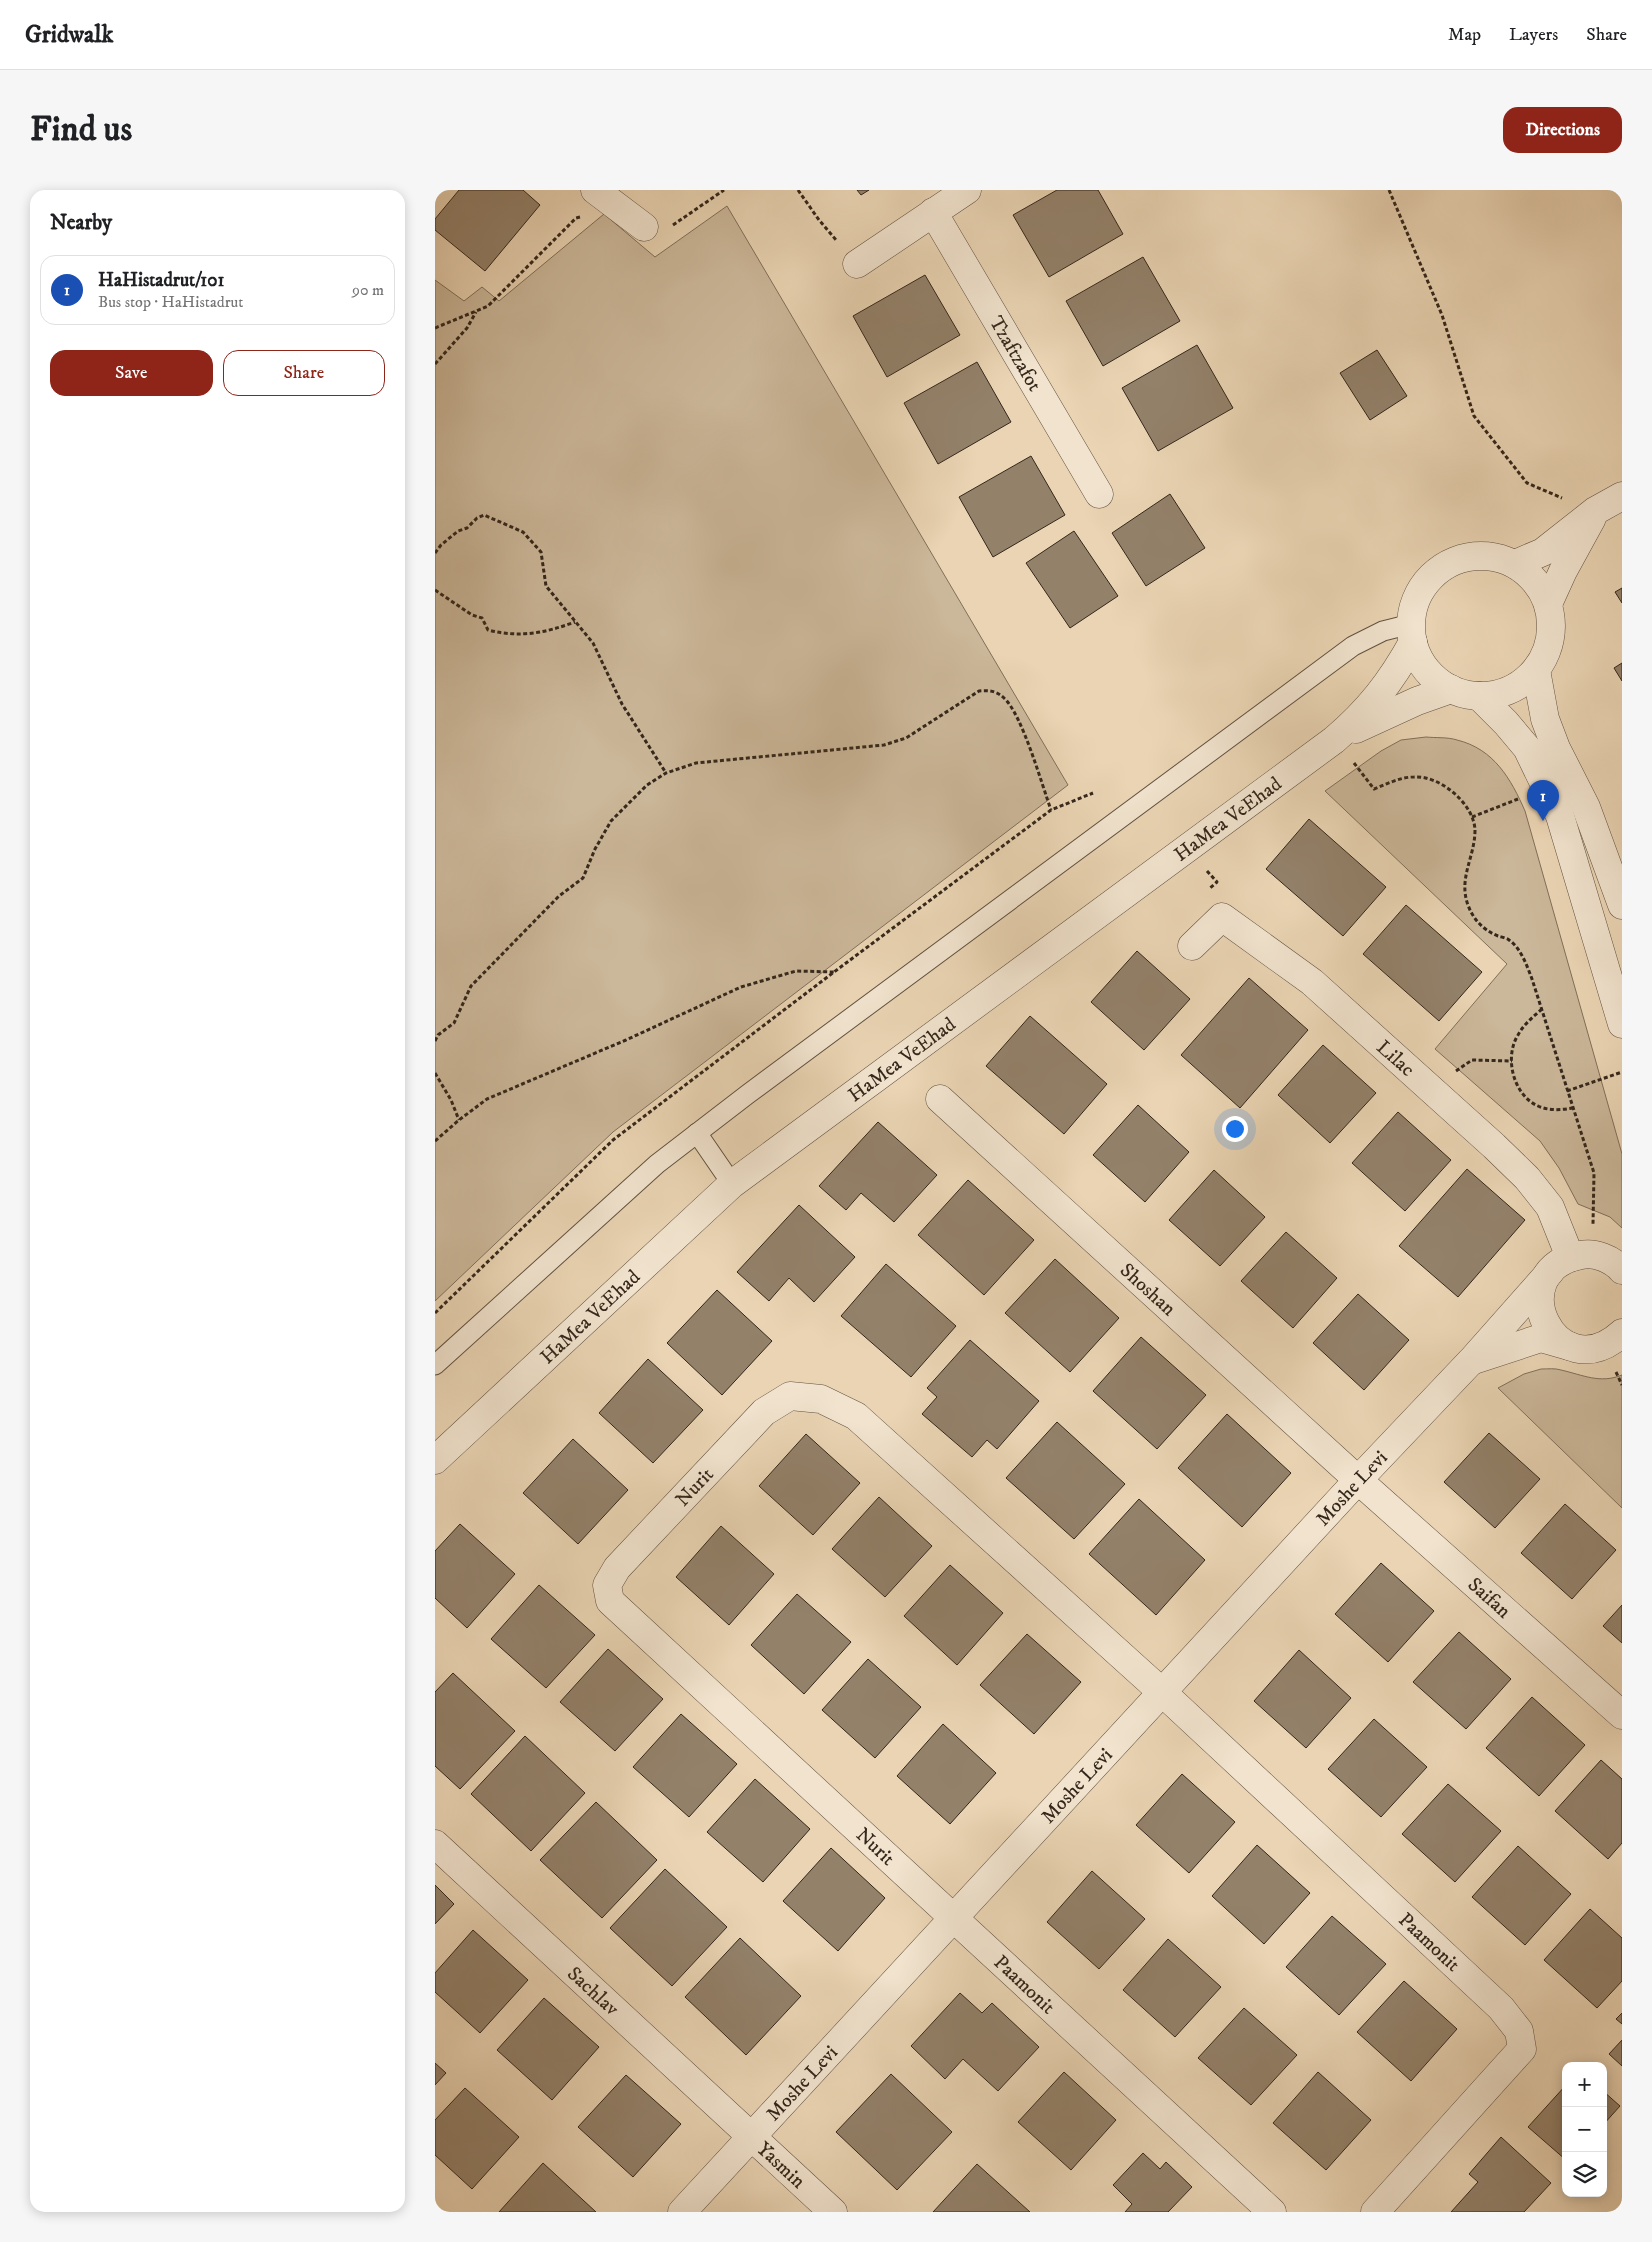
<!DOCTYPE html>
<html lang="en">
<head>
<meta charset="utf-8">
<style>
	:root { --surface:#fff; --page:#f6f6f6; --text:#202124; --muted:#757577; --line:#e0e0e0; --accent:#8f2418 }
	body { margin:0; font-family:"IM FELL DW Pica",serif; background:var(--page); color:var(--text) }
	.controls { position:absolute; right:15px; bottom:15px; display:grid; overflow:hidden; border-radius:10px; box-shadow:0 2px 12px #0003 }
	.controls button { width:45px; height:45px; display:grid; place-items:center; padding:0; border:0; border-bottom:1px solid var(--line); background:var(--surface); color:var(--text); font:25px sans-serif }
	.you { position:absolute; left:799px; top:938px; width:18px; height:18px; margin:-12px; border:4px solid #fff; border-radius:50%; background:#1a73e8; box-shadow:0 0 0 8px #1a73e833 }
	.badge { display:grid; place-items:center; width:32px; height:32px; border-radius:50%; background:var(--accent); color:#fff; font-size:16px; font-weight:700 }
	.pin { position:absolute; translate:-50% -41px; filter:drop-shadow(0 1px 2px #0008) }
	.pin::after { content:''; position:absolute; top:26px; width:18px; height:15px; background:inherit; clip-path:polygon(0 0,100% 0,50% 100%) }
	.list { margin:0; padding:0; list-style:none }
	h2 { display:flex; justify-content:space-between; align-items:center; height:65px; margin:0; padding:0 20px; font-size:21px }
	h2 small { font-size:16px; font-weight:400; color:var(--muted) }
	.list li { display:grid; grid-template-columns:32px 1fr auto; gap:15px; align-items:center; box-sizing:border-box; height:70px; margin:0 10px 10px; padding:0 10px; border:1px solid var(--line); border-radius:15px }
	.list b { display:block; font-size:19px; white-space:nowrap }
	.list p { margin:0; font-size:16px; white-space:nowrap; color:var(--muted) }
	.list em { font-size:16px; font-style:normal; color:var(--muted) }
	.actions { display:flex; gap:10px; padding:15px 20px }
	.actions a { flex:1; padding:11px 0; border:1px solid var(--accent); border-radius:15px; text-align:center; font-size:18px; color:var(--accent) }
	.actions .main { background:var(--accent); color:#fff }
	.icon { flex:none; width:28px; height:28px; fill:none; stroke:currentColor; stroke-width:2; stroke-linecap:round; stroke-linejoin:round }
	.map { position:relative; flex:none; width:1187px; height:2022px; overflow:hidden; border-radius:15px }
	header { display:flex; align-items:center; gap:30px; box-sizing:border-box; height:70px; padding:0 25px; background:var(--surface); border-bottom:1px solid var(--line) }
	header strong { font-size:24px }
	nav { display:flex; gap:28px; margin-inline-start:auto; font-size:18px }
	.intro { display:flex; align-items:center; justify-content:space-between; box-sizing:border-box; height:120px; padding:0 30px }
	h1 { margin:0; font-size:35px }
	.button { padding:12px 22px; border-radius:15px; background:var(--accent); color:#fff; font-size:18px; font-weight:700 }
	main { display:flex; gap:30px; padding:0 30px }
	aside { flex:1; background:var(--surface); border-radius:15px; box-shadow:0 2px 12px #0003 }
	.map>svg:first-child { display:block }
	.green { fill:#cbb799; stroke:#806f5a }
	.building { fill:#93816a; stroke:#34271b }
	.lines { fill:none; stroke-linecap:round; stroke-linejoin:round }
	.service-casing { stroke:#625241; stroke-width:21 }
	.minor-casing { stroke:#625241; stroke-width:29 }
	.tertiary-casing { stroke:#625241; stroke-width:29 }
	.path { stroke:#34271b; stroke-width:3; stroke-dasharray:4 2.5; stroke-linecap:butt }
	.service { stroke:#f1e3ce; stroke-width:19 }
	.minor { stroke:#f1e3ce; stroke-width:28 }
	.tertiary { stroke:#f1e3ce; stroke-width:28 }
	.labels { text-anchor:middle; stroke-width:4; stroke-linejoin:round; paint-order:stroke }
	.street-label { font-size:20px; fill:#34271b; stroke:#f1e3ce }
</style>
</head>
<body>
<header>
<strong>Gridwalk</strong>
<nav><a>Map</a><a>Layers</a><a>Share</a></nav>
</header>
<div class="intro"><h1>Find us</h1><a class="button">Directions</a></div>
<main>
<aside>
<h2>Nearby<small></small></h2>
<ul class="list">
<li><span class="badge" style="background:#1a4fb4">1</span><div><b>HaHistadrut/101</b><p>Bus stop · HaHistadrut</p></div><em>90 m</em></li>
</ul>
<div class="actions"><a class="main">Save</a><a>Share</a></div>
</aside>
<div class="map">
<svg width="1187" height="2022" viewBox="0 0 1187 2022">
	<rect width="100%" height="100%" fill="#ead4b3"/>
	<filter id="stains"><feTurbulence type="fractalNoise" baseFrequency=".004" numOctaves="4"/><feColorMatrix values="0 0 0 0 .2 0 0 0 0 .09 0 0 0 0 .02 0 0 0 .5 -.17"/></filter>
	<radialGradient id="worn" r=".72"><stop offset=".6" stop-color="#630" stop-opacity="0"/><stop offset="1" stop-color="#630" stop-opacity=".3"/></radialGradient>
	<g class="green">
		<path d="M 292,16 L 633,595 L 178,942 L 0,1111 L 0,90 L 29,111 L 47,97 L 64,111 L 169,24 L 220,67 Z"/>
		<path d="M 991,547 C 1001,548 1013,547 1022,550 C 1059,559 1076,589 1090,621 L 1187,964 L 1187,1038 L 1175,1027 L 1143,1014 L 1124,978 L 1105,951 L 1000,859 L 1072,774 L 890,601 L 946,561 L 966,550 Z"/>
		<path d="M 1106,1179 C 1113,1179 1120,1178 1126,1180 C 1148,1185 1165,1194 1187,1185 L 1187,1318 L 1063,1198 L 1089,1184 Z"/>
	</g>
	<g class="building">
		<path d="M 24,0 L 88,0 L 105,15 L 50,81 L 0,40 L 0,29 Z"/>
		<path d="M 422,0 L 434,0 L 426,5 Z"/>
		<path d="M 622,0 L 663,0 L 688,44 L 614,87 L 578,25 Z"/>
		<path d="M 708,67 L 745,131 L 668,176 L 631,111 Z"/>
		<path d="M 490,85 L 525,145 L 452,187 L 418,126 Z"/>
		<path d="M 762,155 L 798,218 L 723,261 L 687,198 Z"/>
		<path d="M 942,160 L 972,206 L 935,230 L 905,183 Z"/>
		<path d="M 542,172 L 576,232 L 503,274 L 469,213 Z"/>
		<path d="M 596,266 L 630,325 L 558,367 L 524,307 Z"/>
		<path d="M 735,304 L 770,358 L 711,396 L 677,343 Z"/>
		<path d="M 639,341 L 683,406 L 635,438 L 591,373 Z"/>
		<path d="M 1187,398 L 1187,413 L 1180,402 Z"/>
		<path d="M 1187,473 L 1187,491 L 1179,478 Z"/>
		<path d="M 874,629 L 951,697 L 908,746 L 831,679 Z"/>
		<path d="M 971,715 L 1047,782 L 1004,831 L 928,764 Z"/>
		<path d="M 702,761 L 755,809 L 709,860 L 656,812 Z"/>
		<path d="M 814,788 L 873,840 L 805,918 L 746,865 Z"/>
		<path d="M 595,826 L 672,894 L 629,944 L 551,876 Z"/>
		<path d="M 888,855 L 941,903 L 895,953 L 843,905 Z"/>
		<path d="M 703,915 L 754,962 L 710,1012 L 658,965 Z"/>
		<path d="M 963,922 L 1016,970 L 970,1021 L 917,973 Z"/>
		<path d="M 443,932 L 502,985 L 459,1032 L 426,1003 L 411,1020 L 384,996 Z"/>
		<path d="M 1032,979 L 1090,1030 L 1023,1107 L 964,1056 Z"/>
		<path d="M 779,980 L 830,1027 L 785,1076 L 734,1030 Z"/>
		<path d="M 533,990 L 599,1050 L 549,1105 L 483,1045 Z"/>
		<path d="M 364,1015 L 420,1067 L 379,1112 L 354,1088 L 334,1111 L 302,1082 Z"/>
		<path d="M 851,1042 L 902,1088 L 858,1138 L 806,1091 Z"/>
		<path d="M 620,1069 L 684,1128 L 635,1182 L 570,1123 Z"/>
		<path d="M 451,1074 L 521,1136 L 476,1187 L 406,1126 Z"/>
		<path d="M 282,1100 L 337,1151 L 287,1205 L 232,1153 Z"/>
		<path d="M 923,1104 L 974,1150 L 929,1200 L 878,1153 Z"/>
		<path d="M 706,1147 L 771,1205 L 722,1259 L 658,1201 Z"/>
		<path d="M 535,1150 L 604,1211 L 562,1259 L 552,1250 L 537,1267 L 487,1224 L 502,1207 L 492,1198 Z"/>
		<path d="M 213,1169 L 268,1220 L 218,1273 L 164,1223 Z"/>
		<path d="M 792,1224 L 856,1283 L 807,1337 L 743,1278 Z"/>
		<path d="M 622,1232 L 690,1294 L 639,1349 L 571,1288 Z"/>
		<path d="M 1054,1243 L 1105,1289 L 1060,1338 L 1009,1292 Z"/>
		<path d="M 371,1244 L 425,1293 L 378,1345 L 324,1296 Z"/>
		<path d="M 138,1249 L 193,1300 L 143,1354 L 88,1303 Z"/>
		<path d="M 444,1307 L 497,1356 L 450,1407 L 397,1359 Z"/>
		<path d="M 704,1309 L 770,1370 L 721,1425 L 654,1364 Z"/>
		<path d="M 1130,1314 L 1181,1360 L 1137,1409 L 1086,1363 Z"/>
		<path d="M 25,1334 L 80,1384 L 32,1438 L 0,1408 L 0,1361 Z"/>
		<path d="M 286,1336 L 339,1384 L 294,1435 L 241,1387 Z"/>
		<path d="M 946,1373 L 999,1421 L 953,1472 L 900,1424 Z"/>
		<path d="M 515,1375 L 568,1423 L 522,1475 L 469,1426 Z"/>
		<path d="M 104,1395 L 160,1445 L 111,1498 L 56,1449 Z"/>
		<path d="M 362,1404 L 416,1452 L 369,1504 L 316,1455 Z"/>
		<path d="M 1187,1415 L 1187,1453 L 1168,1436 Z"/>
		<path d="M 1024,1442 L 1076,1489 L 1031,1539 L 978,1492 Z"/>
		<path d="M 592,1444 L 646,1492 L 599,1544 L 545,1495 Z"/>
		<path d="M 173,1459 L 228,1509 L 180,1561 L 125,1512 Z"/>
		<path d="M 864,1460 L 916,1508 L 871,1558 L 819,1511 Z"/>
		<path d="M 433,1469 L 486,1517 L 440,1568 L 387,1520 Z"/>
		<path d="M 18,1483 L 80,1541 L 25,1599 L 0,1576 L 0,1502 Z"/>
		<path d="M 1097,1507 L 1150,1555 L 1104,1606 L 1051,1558 Z"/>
		<path d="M 246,1524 L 302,1574 L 254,1627 L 198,1577 Z"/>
		<path d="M 939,1529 L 992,1577 L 946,1627 L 893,1579 Z"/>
		<path d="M 508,1534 L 561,1583 L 515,1634 L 462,1586 Z"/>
		<path d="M 90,1546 L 150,1603 L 96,1661 L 36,1604 Z"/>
		<path d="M 1166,1570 L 1187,1589 L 1187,1653 L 1173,1669 L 1120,1621 Z"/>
		<path d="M 747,1584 L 800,1632 L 754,1683 L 701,1635 Z"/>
		<path d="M 320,1589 L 375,1639 L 328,1692 L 272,1642 Z"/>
		<path d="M 1013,1594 L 1066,1641 L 1020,1692 L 967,1644 Z"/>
		<path d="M 161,1612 L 222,1670 L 167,1728 L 105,1670 Z"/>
		<path d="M 822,1655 L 875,1703 L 829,1754 L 777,1706 Z"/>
		<path d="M 1083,1656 L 1136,1704 L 1090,1755 L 1037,1707 Z"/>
		<path d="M 396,1658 L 450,1708 L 403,1761 L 348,1711 Z"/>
		<path d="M 230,1679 L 292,1737 L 237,1796 L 175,1738 Z"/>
		<path d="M 657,1681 L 710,1729 L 664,1779 L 612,1732 Z"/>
		<path d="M 0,1695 L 19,1714 L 0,1734 Z"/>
		<path d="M 1155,1719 L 1187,1748 L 1187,1791 L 1162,1818 L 1109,1770 Z"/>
		<path d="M 897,1726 L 951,1774 L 904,1825 L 851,1777 Z"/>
		<path d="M 38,1740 L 93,1790 L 45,1843 L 0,1802 L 0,1783 Z"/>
		<path d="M 305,1748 L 366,1806 L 311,1865 L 250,1807 Z"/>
		<path d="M 733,1749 L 786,1797 L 740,1847 L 688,1800 Z"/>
		<path d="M 969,1791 L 1022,1839 L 976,1891 L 922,1842 Z"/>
		<path d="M 525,1803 L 547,1823 L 557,1813 L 604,1857 L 563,1901 L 528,1869 L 510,1889 L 476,1856 Z"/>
		<path d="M 109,1808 L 164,1857 L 117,1910 L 62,1860 Z"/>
		<path d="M 809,1818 L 862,1865 L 816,1915 L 763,1868 Z"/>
		<path d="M 1187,1823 L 1187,1834 L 1181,1829 Z"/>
		<path d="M 1187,1850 L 1187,1876 L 1174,1864 Z"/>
		<path d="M 0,1873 L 11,1883 L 0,1895 Z"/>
		<path d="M 629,1882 L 681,1930 L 636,1980 L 583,1932 Z"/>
		<path d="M 883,1882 L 936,1930 L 891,1980 L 838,1933 Z"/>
		<path d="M 456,1884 L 517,1942 L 462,2000 L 401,1942 Z"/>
		<path d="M 191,1885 L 246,1934 L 198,1987 L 143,1937 Z"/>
		<path d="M 1131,1895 L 1131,1970 L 1093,1937 Z"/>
		<path d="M 30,1898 L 84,1947 L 37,1999 L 0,1965 L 0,1930 Z"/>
		<path d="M 1168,1901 L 1185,1916 L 1168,1935 Z"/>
		<path d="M 1066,1947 L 1116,1993 L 1089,2022 L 1016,2022 L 1043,1992 L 1034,1984 Z"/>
		<path d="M 708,1963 L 725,1979 L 731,1972 L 757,1997 L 733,2022 L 690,2022 L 697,2014 L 678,1995 Z"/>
		<path d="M 108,1973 L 161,2022 L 64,2022 Z"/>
		<path d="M 542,1974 L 595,2022 L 498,2022 Z"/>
	</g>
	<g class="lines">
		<defs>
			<g id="service">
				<path d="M 262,943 L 297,994"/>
				<path d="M 0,1175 L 222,974 L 313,904 L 918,456 L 948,441 L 976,434"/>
			</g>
			<g id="minor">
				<path d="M 160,0 L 209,37"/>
				<path id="s1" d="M 498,22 L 664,304"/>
				<path d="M 422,74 L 532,0"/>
				<path id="s2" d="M 757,756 L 787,727 L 877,792 L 1059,956 L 1092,988 L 1115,1017 L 1135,1067"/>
				<path id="s3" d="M 505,909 L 923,1290 L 1187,1525"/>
				<path d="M 1187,1080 C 1177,1069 1160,1062 1146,1065 C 1063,1081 1121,1203 1187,1143"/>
				<path d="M 1039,1170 L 1106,1148 L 1134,1156"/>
				<path id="s4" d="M 0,1654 L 398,2022"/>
				<path id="s5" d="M 247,2022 L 923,1290 L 1037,1170 L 1115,1082"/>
				<path id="s6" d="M 837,2022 L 175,1411 L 172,1395 L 182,1378 L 329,1222 L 355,1206 L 386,1209 L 421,1226 L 728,1503 L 1066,1818 L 1084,1841 L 1087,1859 L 940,2022"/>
			</g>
			<g id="tertiary">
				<circle cx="1046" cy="436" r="70"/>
				<path d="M 1080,374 L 1108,362 L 1160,321 L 1187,306"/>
				<path d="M 1113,414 L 1128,381 L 1157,328"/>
				<path d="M 1101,480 L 1110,529 L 1121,558 L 1151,617 L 1187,715"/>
				<path d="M 1044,506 L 1071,533 L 1092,558 L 1125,626 L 1187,834"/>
				<path d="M 921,539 L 982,511 L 1016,499"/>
				<path id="s7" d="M 0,1270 L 297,994 L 899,550 C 934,520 956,492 978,452"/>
			</g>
		</defs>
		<use href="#service" class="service-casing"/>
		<use href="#minor" class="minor-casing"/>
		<use href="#tertiary" class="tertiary-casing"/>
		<g class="path">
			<path d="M 363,0 L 384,30 L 402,51"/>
			<path d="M 954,0 L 1007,125 L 1039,226 L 1092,293 L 1127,308"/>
			<path d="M 238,35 L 289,0"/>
			<path d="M 0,138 L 53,116 L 141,28 L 145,27"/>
			<path d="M 0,174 L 32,138 L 41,122"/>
			<path d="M 0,363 L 6,355 L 23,341 L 32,338 L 42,328 L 49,325 L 88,342 L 106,362 L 111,396 L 158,453 L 187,514 L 231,583"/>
			<path d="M 0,400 L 37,425 L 47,428 L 53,440 C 85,448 110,443 140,432"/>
			<path d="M 919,573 L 939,599 C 952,594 965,587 979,587 C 1005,585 1039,614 1040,640 C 1040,667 1023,688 1033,715 C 1038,729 1048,740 1063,746 C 1066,747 1072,748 1074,750 C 1086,758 1092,776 1097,789 L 1159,983 L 1158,1034"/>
			<path d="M 1037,627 L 1083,609"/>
			<path d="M 772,681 L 782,692 L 775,698"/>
			<path d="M 1107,819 C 1098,827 1089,834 1083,845 C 1069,867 1078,905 1103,916 C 1114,921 1126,920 1138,918"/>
			<path d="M 0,851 L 3,845 L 19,833 L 36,796 L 124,706 L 148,688 L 160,659 L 176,631 L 212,595 L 231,583 L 261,573 L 449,555 L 471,548 L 544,501 C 554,500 562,501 569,508 C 587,524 607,595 616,620"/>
			<path d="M 1021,881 L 1037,870 L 1077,871"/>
			<path d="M 0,883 L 16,910 L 24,930"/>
			<path d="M 1132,901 L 1187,882"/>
			<path d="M 0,951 L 24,930 L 52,909 L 191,850 L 306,797 L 361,781 L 399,782"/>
			<path d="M 0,1123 L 178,950 L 399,782 L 616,620 L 658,603"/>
			<path d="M 1181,1182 L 1187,1195"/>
		</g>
		<use href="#service" class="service"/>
		<use href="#minor" class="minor"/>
		<use href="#tertiary" class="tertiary"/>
	</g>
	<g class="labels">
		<g class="street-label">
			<text dy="7" stroke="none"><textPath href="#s1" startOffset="164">Tzaftzafot</textPath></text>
			<text dy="7" stroke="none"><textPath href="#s7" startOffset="1021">HaMea VeEhad</textPath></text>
			<text dy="7" stroke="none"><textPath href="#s2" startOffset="266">Lilac</textPath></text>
			<text dy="7" stroke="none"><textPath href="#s7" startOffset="616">HaMea VeEhad</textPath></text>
			<text dy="7" stroke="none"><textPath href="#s3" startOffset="282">Shoshan</textPath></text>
			<text dy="7" stroke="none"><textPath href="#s7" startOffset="211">HaMea VeEhad</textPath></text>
			<text dy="7" stroke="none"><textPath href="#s6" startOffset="1049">Nurit</textPath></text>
			<text dy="7" stroke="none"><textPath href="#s5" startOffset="986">Moshe Levi</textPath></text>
			<text dy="7" stroke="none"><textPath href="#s3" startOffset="742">Saifan</textPath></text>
			<text dy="7" stroke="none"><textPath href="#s5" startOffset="581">Moshe Levi</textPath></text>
			<text transform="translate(441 1656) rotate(43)" y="7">Nurit</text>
			<text dy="7" stroke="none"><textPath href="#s6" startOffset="2030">Paamonit</textPath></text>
			<text transform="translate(590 1794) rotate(43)" y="7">Paamonit</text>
			<text dy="7" stroke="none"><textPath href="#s4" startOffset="216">Sachlav</textPath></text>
			<text dy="7" stroke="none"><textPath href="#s5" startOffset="176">Moshe Levi</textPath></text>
			<text dy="7" stroke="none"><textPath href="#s4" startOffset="472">Yasmin</textPath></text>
		</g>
	</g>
	<rect width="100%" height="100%" filter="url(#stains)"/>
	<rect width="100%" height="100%" fill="url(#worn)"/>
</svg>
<div class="controls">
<button>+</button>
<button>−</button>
<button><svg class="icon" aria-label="layers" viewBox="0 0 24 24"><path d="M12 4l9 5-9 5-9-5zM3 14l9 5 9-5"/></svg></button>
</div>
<div class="you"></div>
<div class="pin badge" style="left:1108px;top:631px;background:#1a4fb4">1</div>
</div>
</main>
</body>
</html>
